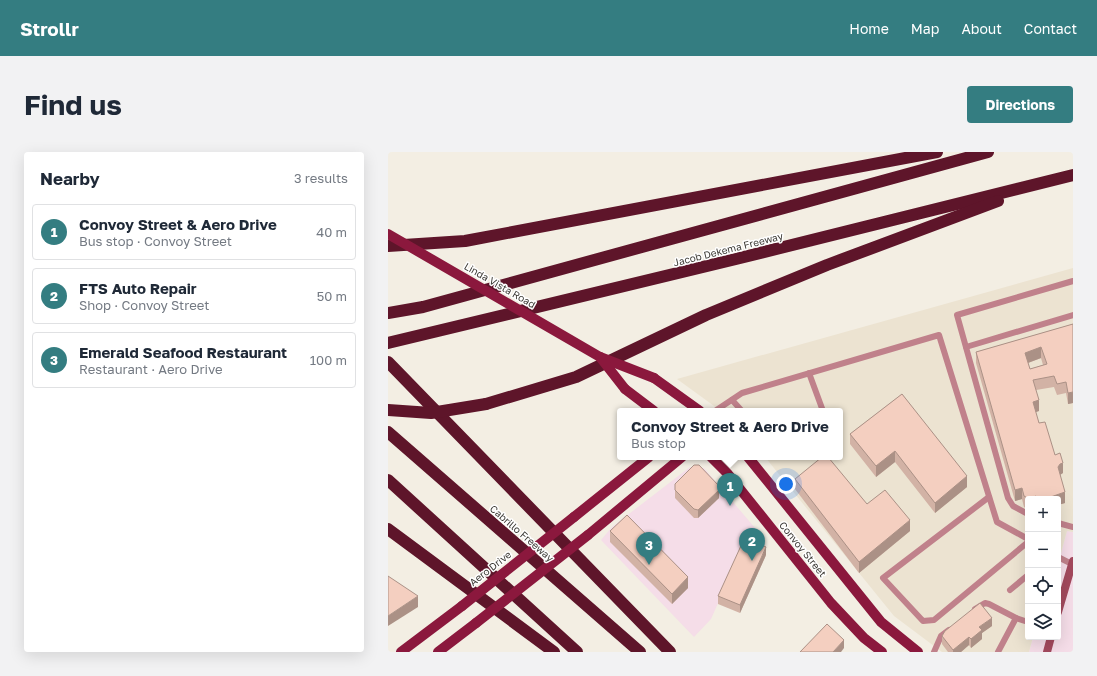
<!DOCTYPE html>
<html lang="en">
<head>
<meta charset="utf-8">
<style>
	:root { --surface:#fff; --page:#f2f2f3; --text:#1f2937; --muted:#747a83; --line:#e0e1e3; --accent:#347d81 }
	body { margin:0; font-family:"Golos Text",sans-serif; background:var(--page); color:var(--text) }
	.controls { position:absolute; right:12px; bottom:12px; display:grid; overflow:hidden; border-radius:4px; box-shadow:0 4px 16px #0002 }
	.controls button { width:36px; height:36px; display:grid; place-items:center; padding:0; border:0; border-bottom:1px solid var(--line); background:var(--surface); color:var(--text); font:20px sans-serif }
	.you { position:absolute; left:398px; top:332px; width:14px; height:14px; margin:-10px; border:3px solid #fff; border-radius:50%; background:#1a73e8; box-shadow:0 0 0 6px #1a73e833 }
	.badge { display:grid; place-items:center; width:26px; height:26px; border-radius:50%; background:var(--accent); color:#fff; font-size:13px; font-weight:700 }
	.pin { position:absolute; translate:-50% -33px; filter:drop-shadow(0 1px 2px #0008) }
	.pin::after { content:''; position:absolute; top:21px; width:14px; height:12px; background:inherit; clip-path:polygon(0 0,100% 0,50% 100%) }
	.popup { position:absolute; left:229px; top:256px; width:226px; height:52px; box-sizing:border-box; display:grid; place-content:center; border-radius:4px; background:var(--surface); filter:drop-shadow(0 1px 3px #0005); font-size:13px; white-space:nowrap; color:var(--muted) }
	.popup b { font-size:15px; color:var(--text) }
	.popup::after { content:''; position:absolute; left:50%; top:100%; margin-left:-8px; border:8px solid transparent; border-top-color:var(--surface) }
	.list { margin:0; padding:0; list-style:none }
	h2 { display:flex; justify-content:space-between; align-items:center; height:52px; margin:0; padding:0 16px; font-size:17px }
	h2 small { font-size:13px; font-weight:400; color:var(--muted) }
	.list li { display:grid; grid-template-columns:26px 1fr auto; gap:12px; align-items:center; box-sizing:border-box; height:56px; margin:0 8px 8px; padding:0 8px; border:1px solid var(--line); border-radius:4px }
	.list b { display:block; font-size:15px; white-space:nowrap }
	.list p { margin:0; font-size:13px; white-space:nowrap; color:var(--muted) }
	.list em { font-size:13px; font-style:normal; color:var(--muted) }
	.icon { flex:none; width:22px; height:22px; fill:none; stroke:currentColor; stroke-width:2; stroke-linecap:round; stroke-linejoin:round }
	.map { position:relative; flex:none; width:685px; height:500px; overflow:hidden; border-radius:4px }
	header { display:flex; align-items:center; gap:24px; box-sizing:border-box; height:56px; padding:0 20px; background:var(--accent); color:#fff }
	header strong { font-size:19px }
	nav { display:flex; gap:22px; margin-inline-start:auto; font-size:14px }
	.intro { display:flex; align-items:center; justify-content:space-between; box-sizing:border-box; height:96px; padding:0 24px }
	h1 { margin:0; font-size:28px }
	.button { padding:10px 18px; border-radius:4px; background:var(--accent); color:#fff; font-size:14px; font-weight:700 }
	main { display:flex; gap:24px; padding:0 24px }
	aside { flex:1; background:var(--surface); border-radius:4px; box-shadow:0 4px 16px #0002 }
	.map>svg:first-child { display:block }
	.commercial { fill:#f5dde8 }
	.built { fill:#ece3d1 }
	.lines { fill:none; stroke-linecap:round; stroke-linejoin:round }
	.lane { stroke:#c0818b; stroke-width:6 }
	.secondary { stroke:#a3495d; stroke-width:8 }
	.primary { stroke:#8b183d; stroke-width:10 }
	.highway { stroke:#5e152a; stroke-width:12 }
	.primary-bridge { stroke:#8b183d; stroke-width:10 }
	.highway-bridge { stroke:#5e152a; stroke-width:12 }
	.wall { fill:#d2b2a5; fill-rule:evenodd }
	.shaded-wall { fill:#ab9186 }
	.building { fill:#f4cfc0; stroke:#ab9186; fill-rule:evenodd }
	.labels { text-anchor:middle; stroke-width:3; stroke-linejoin:round; paint-order:stroke }
	.street-label { font-size:10px; fill:#3c3a35; stroke:#fff }
</style>
</head>
<body>
<header>
<strong>Strollr</strong>
<nav><a>Home</a><a>Map</a><a>About</a><a>Contact</a></nav>
</header>
<div class="intro"><h1>Find us</h1><a class="button">Directions</a></div>
<main>
<aside>
<h2>Nearby<small>3 results</small></h2>
<ul class="list">
<li><span class="badge">1</span><div><b>Convoy Street &amp; Aero Drive</b><p>Bus stop · Convoy Street</p></div><em>40 m</em></li>
<li><span class="badge">2</span><div><b>FTS Auto Repair</b><p>Shop · Convoy Street</p></div><em>50 m</em></li>
<li><span class="badge">3</span><div><b>Emerald Seafood Restaurant</b><p>Restaurant · Aero Drive</p></div><em>100 m</em></li>
</ul>
</aside>
<div class="map">
<svg width="685" height="500" viewBox="0 0 685 500">
	<rect width="100%" height="100%" fill="#f3eee3"/>
	<g class="commercial">
		<path d="M 302,315 L 316,316 L 367,376 L 358,388 L 323,467 L 306,485 L 213,388 L 224,375 Z"/>
		<path d="M 679,379 L 685,380 L 685,500 L 641,500 L 645,485 L 670,485 L 670,412 Z"/>
	</g>
	<path class="built" d="M 685,116 L 685,380 L 679,379 L 670,412 L 670,347 L 640,347 L 640,485 L 645,485 L 641,500 L 554,500 L 506,464 L 377,305 L 452,305 L 452,259 L 333,259 L 289,227 Z"/>
	<g class="lines">
		<g class="lane">
			<path d="M 578,195 L 685,163"/>
			<path d="M 421,221 L 435,259"/>
			<path d="M 344,248 L 354,259"/>
			<path d="M 327,259 L 354,241 L 551,183 L 609,370 L 640,387"/>
			<path d="M 601,345 L 495,426 L 535,469 L 546,468 L 640,390"/>
			<path d="M 640,362 L 625,354 L 620,346 L 569,163 L 685,129"/>
			<path d="M 670,371 L 685,375"/>
			<path d="M 670,405 L 684,412"/>
			<path d="M 622,438 L 640,423"/>
			<path d="M 587,457 L 597,451 L 601,452 L 628,466"/>
			<path d="M 546,500 L 553,484 L 561,478"/>
			<path d="M 610,500 L 628,466 L 640,470"/>
		</g>
		<g class="secondary">
			<path d="M 670,460 L 685,409"/>
			<path d="M 659,500 L 663,485"/>
		</g>
		<g class="primary">
			<path d="M 266,226 L 312,259"/>
			<path d="M 237,237 L 266,259"/>
			<path d="M 323,305 L 340,322 L 443,451 L 476,486 L 494,500"/>
			<path d="M 360,305 L 493,470 L 530,500"/>
			<path d="M 186,365 L 261,305"/>
			<path d="M 200,383 L 294,305"/>
			<path d="M 13,500 L 74,454"/>
			<path d="M 50,500 L 88,471"/>
		</g>
		<g class="highway">
			<path d="M 0,94 L 77,89 L 549,0"/>
			<path d="M 0,161 L 35,155 L 600,0"/>
			<path d="M 0,191 L 348,107 L 685,23"/>
			<path d="M 0,210 L 282,500"/>
			<path d="M 98,252 L 188,225 L 318,163 L 439,113 L 610,49"/>
			<path d="M 0,280 L 252,500"/>
			<path d="M 0,328 L 189,500"/>
			<path d="M 0,377 L 166,500"/>
		</g>
		<g class="primary-bridge">
			<path d="M 0,82 L 212,205 L 266,226"/>
			<path d="M 212,205 L 237,237"/>
			<path d="M 74,454 L 186,365"/>
			<path d="M 88,471 L 200,383"/>
		</g>
		<path class="highway-bridge" d="M 0,258 L 43,261 L 98,252"/>
	</g>
	<g class="wall">
		<path d="M 685,172 L 685,251 L 680,252 L 678,241 L 669,243 L 666,235 L 648,238 L 651,259 L 647,260 L 651,271 L 667,303 L 675,321 L 672,322 L 677,351 L 670,353 L 670,347 L 640,347 L 640,357 L 636,355 L 634,347 L 627,349 L 588,211 L 588,200 ZM 653,206 L 655,213 L 642,217 L 640,211 Z"/>
		<path d="M 514,242 L 579,335 L 547,361 L 507,310 L 488,325 L 462,292 L 462,282 Z"/>
		<path d="M 407,327 L 479,352 L 522,379 L 471,421 L 407,337 Z"/>
		<path d="M 287,332 L 331,346 L 310,366 L 306,366 L 287,346 Z"/>
		<path d="M 222,379 L 300,436 L 284,452 L 222,390 Z"/>
		<path d="M 378,403 L 352,461 L 330,452 L 330,444 Z"/>
		<path d="M 604,474 L 594,481 L 594,487 L 583,496 L 581,493 L 573,500 L 560,500 L 554,492 L 554,484 Z"/>
	</g>
	<g class="shaded-wall">
		<path d="M 653,195 L 653,206 L 637,212 L 637,201 Z"/>
		<path d="M 685,240 L 685,251 L 680,252 L 680,241 Z"/>
		<path d="M 651,248 L 651,259 L 645,261 L 645,250 Z"/>
		<path d="M 507,299 L 507,310 L 488,325 L 488,314 Z"/>
		<path d="M 675,311 L 675,321 L 672,323 L 670,315 L 672,312 Z"/>
		<path d="M 579,324 L 579,335 L 547,361 L 547,351 Z"/>
		<path d="M 634,336 L 634,347 L 627,349 L 627,338 Z"/>
		<path d="M 331,338 L 331,346 L 310,366 L 310,358 Z"/>
		<path d="M 677,340 L 677,351 L 670,353 L 670,347 L 657,347 Z"/>
		<path d="M 648,344 L 648,347 L 641,347 Z"/>
		<path d="M 522,368 L 522,379 L 471,421 L 471,410 Z"/>
		<path d="M 378,395 L 378,403 L 352,461 L 352,453 Z"/>
		<path d="M 300,425 L 300,436 L 284,452 L 284,442 Z"/>
		<path d="M 30,444 L 30,455 L 0,474 L 0,464 Z"/>
		<path d="M 604,466 L 604,474 L 594,481 L 594,487 L 583,496 L 583,487 L 591,475 Z"/>
		<path d="M 581,485 L 581,493 L 573,500 L 565,500 L 565,498 Z"/>
		<path d="M 456,488 L 456,496 L 453,500 L 445,500 Z"/>
	</g>
	<g class="building">
		<path d="M 685,172 L 685,240 L 680,241 L 678,230 L 669,232 L 666,224 L 645,228 L 651,248 L 645,250 L 651,271 L 657,270 L 667,303 L 672,301 L 675,311 L 672,312 L 670,315 L 677,340 L 657,347 L 650,347 L 648,344 L 641,347 L 636,344 L 634,336 L 627,338 L 588,200 ZM 653,195 L 659,212 L 642,217 L 637,201 Z"/>
		<path d="M 514,242 L 579,324 L 547,351 L 507,299 L 488,314 L 462,282 Z"/>
		<path d="M 434,305 L 440,305 L 479,352 L 497,338 L 522,368 L 471,410 L 407,327 Z"/>
		<path d="M 306,313 L 311,313 L 331,334 L 331,338 L 310,358 L 306,357 L 287,338 L 287,332 Z"/>
		<path d="M 239,363 L 300,425 L 284,442 L 222,379 Z"/>
		<path d="M 357,385 L 378,395 L 352,453 L 330,444 Z"/>
		<path d="M 0,424 L 30,444 L 0,464 Z"/>
		<path d="M 592,451 L 604,466 L 591,475 L 594,478 L 583,487 L 581,485 L 565,498 L 554,484 L 557,479 Z"/>
		<path d="M 439,472 L 456,488 L 445,500 L 412,500 Z"/>
	</g>
	<g class="labels">
		<g class="street-label">
			<text transform="translate(340 97) rotate(-14)" y="4">Jacob Dekema Freeway</text>
			<text transform="translate(112 133) rotate(30)" y="4">Linda Vista Road</text>
			<text transform="translate(134 381) rotate(41)" y="4">Cabrillo Freeway</text>
			<text transform="translate(415 397) rotate(51)" y="4">Convoy Street</text>
			<text transform="translate(102 416) rotate(-38)" y="4">Aero Drive</text>
		</g>
	</g>
</svg>
<div class="controls">
<button>+</button>
<button>−</button>
<button><svg class="icon" aria-label="locate" viewBox="0 0 24 24"><circle cx="12" cy="12" r="6"/><path d="M12 2v4M12 18v4M2 12h4M18 12h4"/></svg></button>
<button><svg class="icon" aria-label="layers" viewBox="0 0 24 24"><path d="M12 4l9 5-9 5-9-5zM3 14l9 5 9-5"/></svg></button>
</div>
<div class="you"></div>
<div class="pin badge" style="left:342px;top:354px">1</div>
<div class="popup"><b>Convoy Street &amp; Aero Drive</b>Bus stop</div>
<div class="pin badge" style="left:364px;top:409px">2</div>
<div class="pin badge" style="left:261px;top:413px">3</div>
</div>
</main>
</body>
</html>
